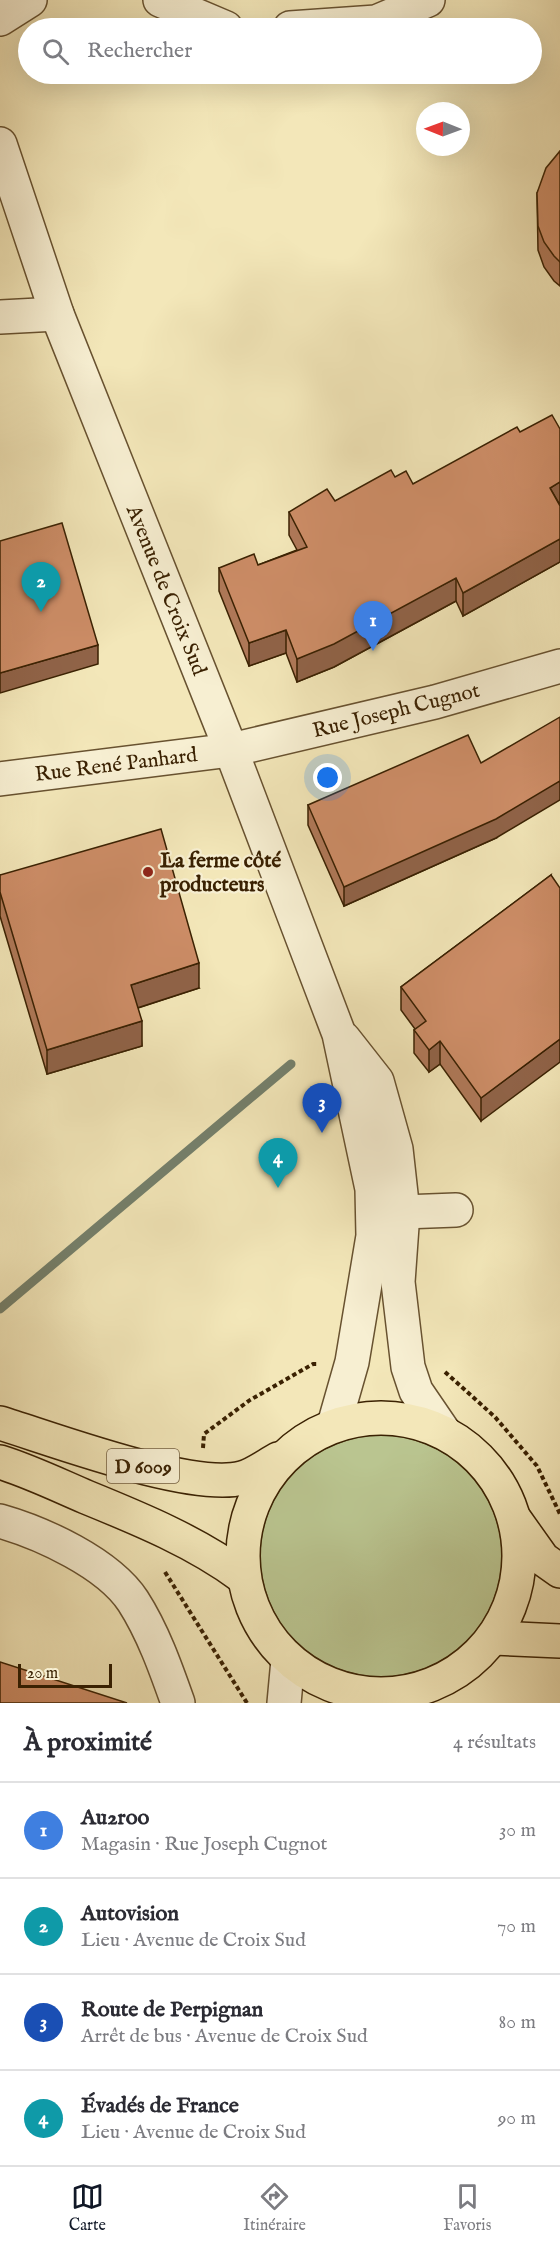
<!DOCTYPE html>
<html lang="fr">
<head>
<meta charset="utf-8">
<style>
	:root { --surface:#fff; --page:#f2f2f3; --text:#2b2b33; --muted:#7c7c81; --line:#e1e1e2; --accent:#111827 }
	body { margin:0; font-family:"IM FELL English",serif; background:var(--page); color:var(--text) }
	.compass { position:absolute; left:416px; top:102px; width:54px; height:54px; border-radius:50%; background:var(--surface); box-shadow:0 6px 24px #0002; rotate:271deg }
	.scale { position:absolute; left:18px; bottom:15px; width:94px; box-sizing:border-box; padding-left:6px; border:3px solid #3a2102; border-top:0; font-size:16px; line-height:21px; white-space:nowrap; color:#3a2102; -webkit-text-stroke:4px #f7efd2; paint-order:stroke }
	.you { position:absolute; left:328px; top:778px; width:21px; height:21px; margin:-15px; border:4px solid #fff; border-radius:50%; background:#1a73e8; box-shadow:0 0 0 9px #1a73e833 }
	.badge { display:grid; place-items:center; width:39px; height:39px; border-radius:50%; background:var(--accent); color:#fff; font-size:20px; font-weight:700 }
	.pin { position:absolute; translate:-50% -50px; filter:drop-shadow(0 2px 3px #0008) }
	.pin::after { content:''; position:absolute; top:32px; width:21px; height:18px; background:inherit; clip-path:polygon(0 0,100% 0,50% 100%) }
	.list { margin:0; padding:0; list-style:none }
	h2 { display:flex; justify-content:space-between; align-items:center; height:78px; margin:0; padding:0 24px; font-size:26px }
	h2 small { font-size:20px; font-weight:400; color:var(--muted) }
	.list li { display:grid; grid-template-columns:39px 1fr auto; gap:18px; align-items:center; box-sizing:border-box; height:96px; padding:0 24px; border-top:2px solid var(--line) }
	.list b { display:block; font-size:22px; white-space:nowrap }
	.list p { margin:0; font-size:20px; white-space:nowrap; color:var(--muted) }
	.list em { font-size:20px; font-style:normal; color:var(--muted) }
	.icon { flex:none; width:33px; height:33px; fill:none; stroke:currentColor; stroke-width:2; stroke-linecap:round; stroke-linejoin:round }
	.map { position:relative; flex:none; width:560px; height:1703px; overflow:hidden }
	.search { position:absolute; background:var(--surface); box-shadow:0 6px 24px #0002; left:18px; right:18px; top:18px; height:66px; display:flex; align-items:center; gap:15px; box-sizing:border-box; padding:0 21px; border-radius:33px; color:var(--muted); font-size:22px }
	.sheet { height:462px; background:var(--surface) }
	nav { display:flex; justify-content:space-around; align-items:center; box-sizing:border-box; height:84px; border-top:2px solid var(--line); background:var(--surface); font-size:16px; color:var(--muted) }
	nav a { display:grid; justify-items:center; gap:3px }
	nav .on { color:var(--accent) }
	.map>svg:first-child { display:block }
	.green { fill:#bac590; stroke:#7a7349; stroke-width:1.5 }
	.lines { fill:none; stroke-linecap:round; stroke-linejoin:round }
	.stream { stroke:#74806c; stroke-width:9 }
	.minor-casing { stroke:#685230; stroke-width:36 }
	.major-casing { stroke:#3a2102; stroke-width:36 }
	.path { stroke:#3a2102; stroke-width:4; stroke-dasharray:4.5 3; stroke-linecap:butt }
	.minor { stroke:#f7efd2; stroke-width:33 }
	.major { stroke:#f3e7b9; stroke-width:33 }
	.wall { fill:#b07959; stroke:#3a2102; stroke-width:1.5 }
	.shaded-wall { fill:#906348; stroke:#3a2102; stroke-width:1.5 }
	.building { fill:#cd8d67; stroke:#3a2102; stroke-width:1.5 }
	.poi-dot { fill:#8f2418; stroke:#f7efd2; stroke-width:2 }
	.labels { text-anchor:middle; stroke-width:4.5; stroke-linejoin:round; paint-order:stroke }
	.shield { fill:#f7efd2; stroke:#735f40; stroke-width:1.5 }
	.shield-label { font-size:20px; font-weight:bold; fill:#3a2102 }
	.street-label { font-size:21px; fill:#3a2102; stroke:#f7efd2 }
	.poi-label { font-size:21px; font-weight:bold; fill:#3a2102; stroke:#f7efd2; text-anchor:start }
</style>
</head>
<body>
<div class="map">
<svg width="560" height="1703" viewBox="0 0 560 1703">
	<rect width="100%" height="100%" fill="#f3e7b9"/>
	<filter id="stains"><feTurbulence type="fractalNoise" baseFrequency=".00333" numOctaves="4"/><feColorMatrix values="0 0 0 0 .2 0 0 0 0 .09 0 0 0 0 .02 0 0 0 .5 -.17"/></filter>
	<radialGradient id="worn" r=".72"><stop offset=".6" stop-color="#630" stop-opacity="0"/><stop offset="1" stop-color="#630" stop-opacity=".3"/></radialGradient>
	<circle class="green" cx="381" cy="1556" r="121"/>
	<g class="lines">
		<path class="stream" d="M 0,1309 L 291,1064"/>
		<defs>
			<g id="minor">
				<path d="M 160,0 L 226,28"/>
				<path d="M 0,19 L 30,0"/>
				<path d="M 290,28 L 376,22 L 428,0"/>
				<path d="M 0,144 L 57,314 L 231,750 L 339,1034 L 372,1189 L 373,1236 L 352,1362 L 334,1425"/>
				<path d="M 0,317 L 57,314"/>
				<path d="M 0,779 L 231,750 L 435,702 L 560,666"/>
				<path d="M 344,1039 L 377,1081 L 396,1149 L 403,1212 L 398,1282 L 408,1367 L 416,1391 L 444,1432"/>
				<path d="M 387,1224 L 403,1212 L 456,1210"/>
				<path d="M 0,1521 C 42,1533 108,1563 133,1601 C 153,1632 166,1669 178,1703"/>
				<path d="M 284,1703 L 288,1660"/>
				<path d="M 373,1703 L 379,1696"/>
			</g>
			<g id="major">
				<circle cx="381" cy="1556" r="138"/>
				<path d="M 0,1423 C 55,1440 191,1491 242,1478 C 254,1475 267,1465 278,1459"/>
				<path d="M 0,1462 C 29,1471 58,1485 86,1497 C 140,1519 196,1542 243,1577"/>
				<path d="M 516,1521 L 543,1559 L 560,1571"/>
				<path d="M 494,1638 L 560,1641"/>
			</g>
		</defs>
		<use href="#minor" class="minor-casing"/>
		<use href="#major" class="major-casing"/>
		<g class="path">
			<path d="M 445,1372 L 495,1417 L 537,1466 L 560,1514"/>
			<path d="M 203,1448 L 204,1434 L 250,1400 L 313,1364 L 318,1364"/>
			<path d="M 165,1572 L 247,1703"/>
		</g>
		<use href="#minor" class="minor"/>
		<use href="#major" class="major"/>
	</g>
	<g class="wall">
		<path d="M 560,151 L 560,286 L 554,281 L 544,267 L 538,250 L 537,193 Z"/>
		<path d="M 520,432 L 560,506 L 560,562 L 463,616 L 456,601 L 334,667 L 297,682 L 286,653 L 249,666 L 219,591 L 219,568 L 258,565 L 297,550 L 289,535 L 289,512 L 335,501 L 395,477 L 413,484 Z"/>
		<path d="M 308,805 L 496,838 L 344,906 L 308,825 Z"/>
		<path d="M 0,875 L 199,988 L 138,1008 L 142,1046 L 47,1074 L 0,916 Z"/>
		<path d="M 551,875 L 481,1121 L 440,1064 L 429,1072 L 414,1053 L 414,1030 L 415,1029 L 401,1010 L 401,987 Z"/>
	</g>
	<g class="shaded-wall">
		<path d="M 560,482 L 560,505 L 550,488 Z"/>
		<path d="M 560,539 L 560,562 L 463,616 L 463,593 Z"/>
		<path d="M 456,578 L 456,601 L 334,667 L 297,682 L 297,659 Z"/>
		<path d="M 286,630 L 286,653 L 249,666 L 249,643 Z"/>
		<path d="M 98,645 L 98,664 L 0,693 L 0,673 Z"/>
		<path d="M 560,781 L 560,800 L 496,838 L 344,906 L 344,887 Z"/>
		<path d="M 199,963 L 199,988 L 131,1010 L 131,985 Z"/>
		<path d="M 142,1021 L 142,1046 L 47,1074 L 47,1050 Z"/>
		<path d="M 560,1039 L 560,1062 L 481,1121 L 481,1098 Z"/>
		<path d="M 440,1041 L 440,1064 L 429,1072 L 429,1050 Z"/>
	</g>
	<g class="building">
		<path d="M 560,151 L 560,262 L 554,256 L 544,242 L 538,226 L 537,193 L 546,168 Z"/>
		<path d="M 552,415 L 560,429 L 560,482 L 550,488 L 560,506 L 560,539 L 463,593 L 456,578 L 334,644 L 297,659 L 286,630 L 249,643 L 219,568 L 254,554 L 258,565 L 307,547 L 289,512 L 327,489 L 335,501 L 391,470 L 395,477 L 406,471 L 413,484 L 517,427 L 520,432 Z"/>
		<path d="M 62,523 L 98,645 L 0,673 L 0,541 Z"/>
		<path d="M 560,717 L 560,781 L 496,819 L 344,887 L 308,805 L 468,735 L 481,763 Z"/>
		<path d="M 161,829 L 199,963 L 131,985 L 142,1021 L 47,1050 L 0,892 L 0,875 Z"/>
		<path d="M 551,875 L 560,888 L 560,1039 L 481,1098 L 440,1041 L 429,1050 L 414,1030 L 426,1021 L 401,987 Z"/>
		<path d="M 0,1662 L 127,1703 L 0,1703 Z"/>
	</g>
	<circle class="poi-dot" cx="148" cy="872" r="6"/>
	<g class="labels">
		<rect class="shield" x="107" y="1449" width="72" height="34" rx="4.5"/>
		<g class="shield-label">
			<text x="143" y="1473">D 6009</text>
		</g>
		<g class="street-label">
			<text transform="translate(167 590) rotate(68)" y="7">Avenue de Croix Sud</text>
			<text transform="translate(396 710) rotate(-14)" y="7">Rue Joseph Cugnot</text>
			<text transform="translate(116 764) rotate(-7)" y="7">Rue René Panhard</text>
		</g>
		<g class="poi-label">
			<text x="160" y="867">La ferme côté<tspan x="160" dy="24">producteurs</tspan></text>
		</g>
	</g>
	<rect width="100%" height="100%" filter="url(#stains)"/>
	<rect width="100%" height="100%" fill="url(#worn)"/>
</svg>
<svg class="compass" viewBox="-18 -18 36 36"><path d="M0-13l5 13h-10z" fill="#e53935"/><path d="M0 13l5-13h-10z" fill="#7c7c81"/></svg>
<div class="scale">20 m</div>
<div class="you"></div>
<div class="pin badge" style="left:373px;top:651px;background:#3f7fe0">1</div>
<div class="pin badge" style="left:41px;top:612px;background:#0f9aa8">2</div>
<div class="pin badge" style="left:322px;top:1133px;background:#1a4fb4">3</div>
<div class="pin badge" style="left:278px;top:1188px;background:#0f9aa8">4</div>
<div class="search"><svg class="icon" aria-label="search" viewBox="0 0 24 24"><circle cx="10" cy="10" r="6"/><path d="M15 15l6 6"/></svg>Rechercher</div>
</div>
<section class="sheet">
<h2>À proximité<small>4 résultats</small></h2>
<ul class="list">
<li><span class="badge" style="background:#3f7fe0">1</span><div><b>Au2roo</b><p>Magasin · Rue Joseph Cugnot</p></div><em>30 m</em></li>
<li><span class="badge" style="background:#0f9aa8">2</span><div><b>Autovision</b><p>Lieu · Avenue de Croix Sud</p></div><em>70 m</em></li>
<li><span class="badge" style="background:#1a4fb4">3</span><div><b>Route de Perpignan</b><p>Arrêt de bus · Avenue de Croix Sud</p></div><em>80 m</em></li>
<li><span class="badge" style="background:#0f9aa8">4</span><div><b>Évadés de France</b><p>Lieu · Avenue de Croix Sud</p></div><em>90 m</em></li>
</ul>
</section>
<nav>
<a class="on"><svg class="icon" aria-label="map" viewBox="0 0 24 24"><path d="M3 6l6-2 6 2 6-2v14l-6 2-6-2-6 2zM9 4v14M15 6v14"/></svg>Carte</a>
<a><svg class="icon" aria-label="directions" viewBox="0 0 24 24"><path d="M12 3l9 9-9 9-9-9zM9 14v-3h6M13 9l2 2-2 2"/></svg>Itinéraire</a>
<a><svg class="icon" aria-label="saved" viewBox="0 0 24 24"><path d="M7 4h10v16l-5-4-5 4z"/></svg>Favoris</a>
</nav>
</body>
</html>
